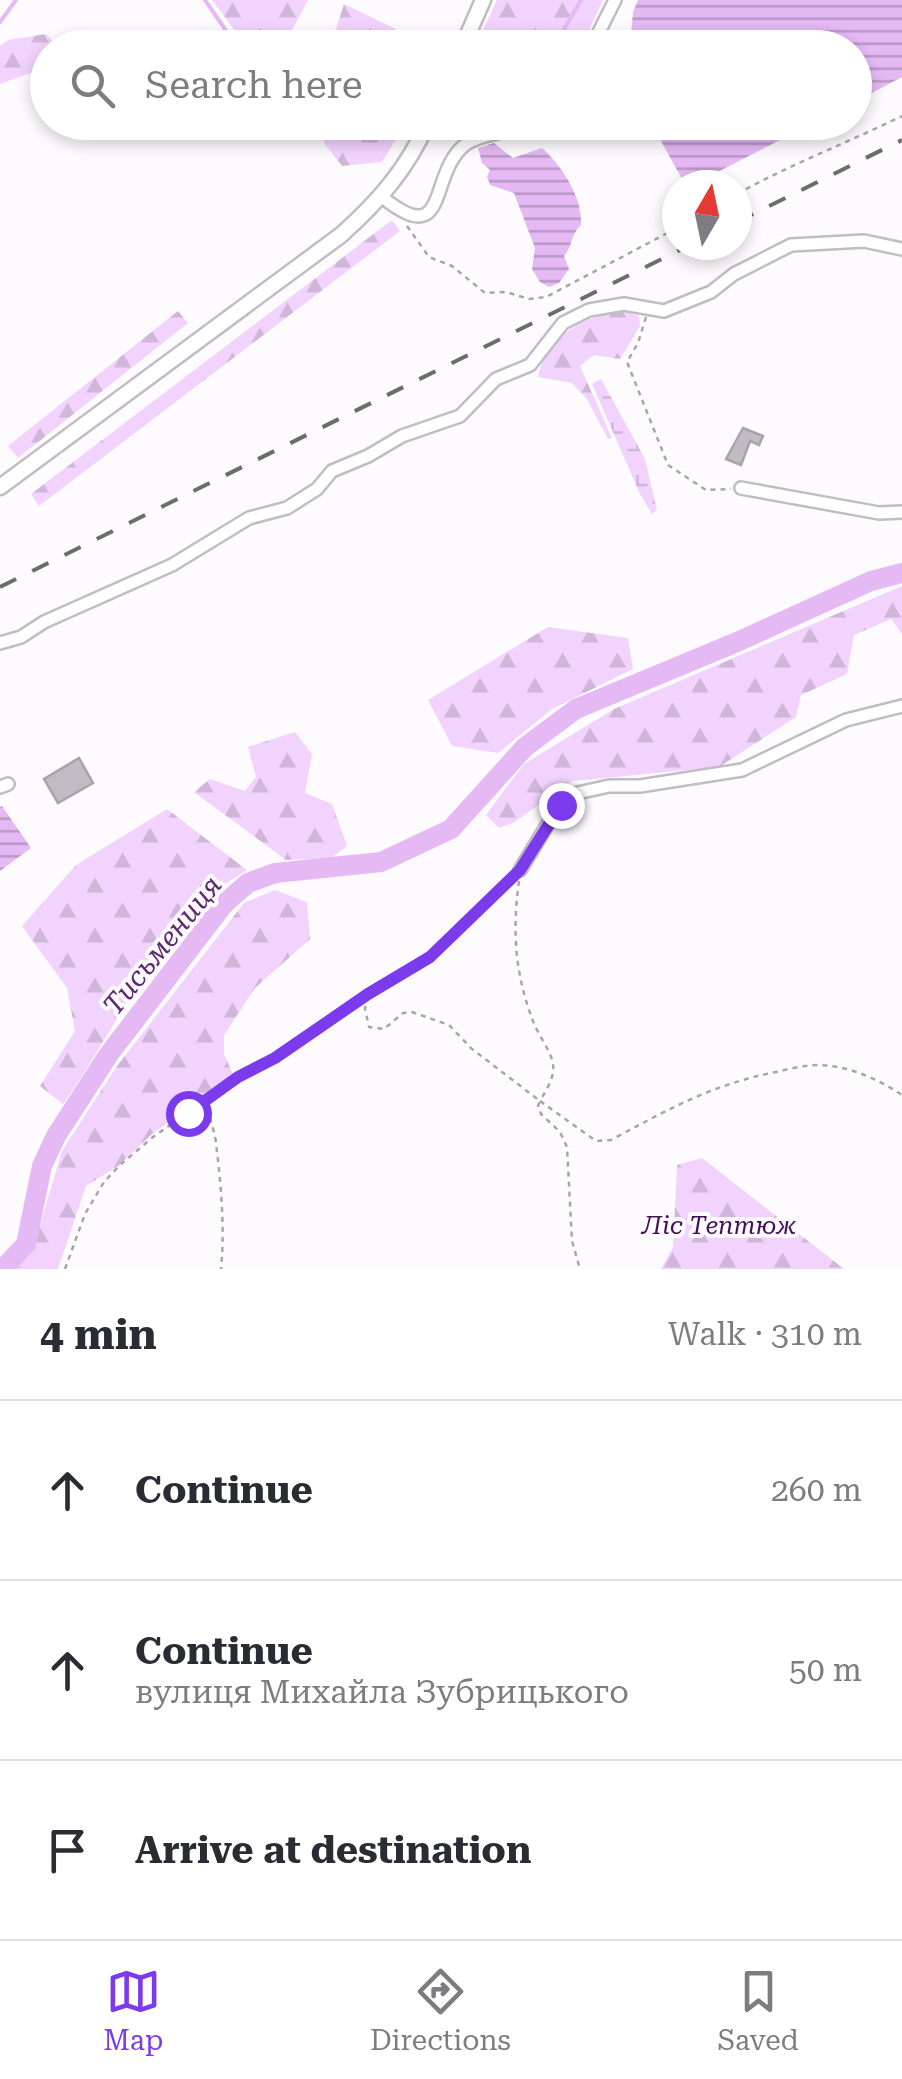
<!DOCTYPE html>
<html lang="en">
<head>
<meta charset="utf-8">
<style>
	:root { --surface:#fff; --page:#f2f2f3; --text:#2b2b33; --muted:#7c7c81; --line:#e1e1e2; --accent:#7c3aed }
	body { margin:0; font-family:"Roboto Serif",serif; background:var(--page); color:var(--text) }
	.compass { position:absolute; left:662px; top:170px; width:90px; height:90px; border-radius:50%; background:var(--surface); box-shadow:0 5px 15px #0003; rotate:9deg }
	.stop { position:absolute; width:30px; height:30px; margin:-22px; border:8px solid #7c3aed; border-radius:50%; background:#fff }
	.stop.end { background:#7c3aed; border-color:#fff; box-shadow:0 2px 10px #0008 }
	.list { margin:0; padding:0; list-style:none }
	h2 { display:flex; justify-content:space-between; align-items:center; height:130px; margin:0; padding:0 40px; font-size:42px }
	h2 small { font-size:32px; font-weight:400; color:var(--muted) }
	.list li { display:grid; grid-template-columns:65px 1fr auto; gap:30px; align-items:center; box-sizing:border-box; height:180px; padding:0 40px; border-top:2px solid var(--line) }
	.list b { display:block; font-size:38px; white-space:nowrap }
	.list p { margin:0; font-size:32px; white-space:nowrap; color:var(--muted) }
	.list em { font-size:32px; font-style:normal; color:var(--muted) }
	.icon { flex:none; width:55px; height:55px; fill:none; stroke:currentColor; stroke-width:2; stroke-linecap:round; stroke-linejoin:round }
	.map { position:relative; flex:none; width:902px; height:1269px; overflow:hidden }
	.search { position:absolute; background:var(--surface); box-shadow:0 5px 15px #0003; left:30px; right:30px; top:30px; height:110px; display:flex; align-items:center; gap:25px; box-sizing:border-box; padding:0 35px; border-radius:55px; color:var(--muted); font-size:38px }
	.sheet { height:670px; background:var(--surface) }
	nav { display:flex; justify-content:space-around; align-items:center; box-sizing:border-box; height:140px; border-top:2px solid var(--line); background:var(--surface); font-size:28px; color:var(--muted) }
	nav a { display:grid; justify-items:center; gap:5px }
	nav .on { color:var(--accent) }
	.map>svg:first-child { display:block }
	.forest { fill:url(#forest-firs) }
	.wetland { fill:url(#wetland-marsh) }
	.water { fill:url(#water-rules) }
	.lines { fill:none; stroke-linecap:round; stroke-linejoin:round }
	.stream { stroke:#e4b9f4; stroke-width:4 }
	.river { stroke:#e4b9f4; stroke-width:20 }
	.building { fill:#c1bbc3; stroke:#a9a3ab; stroke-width:2.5 }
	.minor-casing { stroke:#c2bcc5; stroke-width:16 }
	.major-casing { stroke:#c2bcc5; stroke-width:19 }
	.path { stroke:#a8a6a9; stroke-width:2.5; stroke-dasharray:5 5; stroke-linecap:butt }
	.minor { stroke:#fff; stroke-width:11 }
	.major { stroke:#fff; stroke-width:14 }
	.rail { stroke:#6d6b6e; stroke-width:4; stroke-dasharray:18 18; stroke-linecap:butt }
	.route { stroke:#7c3aed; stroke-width:12 }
	.labels { text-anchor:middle; stroke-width:8; stroke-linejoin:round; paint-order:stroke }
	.park-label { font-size:25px; font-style:italic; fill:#451055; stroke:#fdfbfe }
	.water-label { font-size:28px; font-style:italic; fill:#5e2a6f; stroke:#fdfbfe }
</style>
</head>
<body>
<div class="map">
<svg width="902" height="1269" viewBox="0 0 902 1269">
	<defs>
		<pattern id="forest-firs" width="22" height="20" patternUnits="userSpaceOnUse" patternTransform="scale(2.5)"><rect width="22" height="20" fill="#f2d3fd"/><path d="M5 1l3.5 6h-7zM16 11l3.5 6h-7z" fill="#d0b6d9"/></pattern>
		<pattern id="wetland-marsh" width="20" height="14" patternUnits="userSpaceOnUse" patternTransform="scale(2.5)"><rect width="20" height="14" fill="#f2d3fd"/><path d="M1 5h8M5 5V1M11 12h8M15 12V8" fill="none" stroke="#d0b6d9"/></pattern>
		<pattern id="water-rules" width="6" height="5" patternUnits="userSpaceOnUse" patternTransform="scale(2.5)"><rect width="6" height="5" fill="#e4b9f4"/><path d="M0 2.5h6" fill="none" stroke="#ba97c6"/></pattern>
	</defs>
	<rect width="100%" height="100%" fill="#fdfbfe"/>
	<g class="forest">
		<path d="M 212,0 L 308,0 L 283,47 L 248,48 Z"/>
		<path d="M 497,0 L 603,0 L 581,47 L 475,47 Z"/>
		<path d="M 344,4 L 396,29 L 388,47 L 330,47 Z"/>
		<path d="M 46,34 L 58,46 L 48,48 L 47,67 L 0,84 L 0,46 L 8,40 Z"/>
		<path d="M 329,123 L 329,122 L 406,123 L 382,162 L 342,166 L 324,143 Z"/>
		<path d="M 392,220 L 400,231 L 39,506 L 31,494 Z"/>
		<path d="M 621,309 L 639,316 L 640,326 L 620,359 L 594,355 L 580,366 L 612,438 L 608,439 L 587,399 L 572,383 L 538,377 C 546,334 583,319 621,309 Z"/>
		<path d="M 178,311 L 188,323 L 18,458 L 8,446 Z"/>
		<path d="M 902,586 L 902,634 L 891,619 L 854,635 L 847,674 L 801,695 L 796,717 L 719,767 L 572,781 L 513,823 L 499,828 L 486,815 L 524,764 L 614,709 Z"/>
		<path d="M 548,627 L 628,638 L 633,669 L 552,709 L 498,753 L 452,746 L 428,700 Z"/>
		<path d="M 295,732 L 312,754 L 305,793 L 332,804 L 347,846 L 331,858 L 286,860 L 194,792 L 210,779 L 245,791 L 256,777 L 248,747 Z"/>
		<path d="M 167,809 L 247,870 C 230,881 210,892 197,906 C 141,964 110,1039 63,1104 L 40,1086 L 75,1031 L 67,988 L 22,926 L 76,865 Z"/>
		<path d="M 275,890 L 307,902 L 310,939 L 255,988 L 224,1035 L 224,1054 L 233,1074 L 151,1135 L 118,1166 L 86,1186 L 58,1269 L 17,1269 L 32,1252 L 62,1151 L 117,1066 L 244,903 Z"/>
		<path d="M 702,1158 L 844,1269 L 661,1269 L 673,1247 L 677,1165 Z"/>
	</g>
	<path class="wetland" d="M 601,379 L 645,459 L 657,510 L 652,514 L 640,494 L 592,384 Z"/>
	<g class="water">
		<path d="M 638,0 L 902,0 L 902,77 L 855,102 L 854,48 L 630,47 L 633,12 Z"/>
		<path d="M 651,123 L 813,123 L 700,181 L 682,179 Z"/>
		<path d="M 494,143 L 513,158 L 542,148 C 562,166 583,198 581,225 C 570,235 573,246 564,256 L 569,269 L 559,283 L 549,287 L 540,282 L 532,269 L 535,248 L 514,193 L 490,185 L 487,176 L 490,170 L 482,163 L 478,148 Z"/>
		<path d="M 2,806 L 31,848 L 0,871 L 0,807 Z"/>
	</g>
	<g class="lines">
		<g class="stream">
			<path d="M 205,0 L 238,48"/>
			<path d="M 0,22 L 16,0"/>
			<path d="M 553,48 L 581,0"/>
			<path d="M 454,122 L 479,122"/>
		</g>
		<path class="river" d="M 3,1269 L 26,1244 L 42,1166 L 56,1136 L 109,1054 L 224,904 L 248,883 L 275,873 L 381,862 L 451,829 L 525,747 L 576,709 L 737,642 L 871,581 L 902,573"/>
	</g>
	<g class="building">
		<path d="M 743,428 L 763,436 L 759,445 L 750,441 L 741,465 L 726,459 Z"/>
		<path d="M 79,758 L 93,783 L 58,803 L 44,779 Z"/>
	</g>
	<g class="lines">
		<defs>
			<g id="minor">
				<path d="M 591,48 L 615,0"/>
				<path d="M 382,197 C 451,252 427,173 466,144 C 485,131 507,136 524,122"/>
				<path d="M 741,488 L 879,513 L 902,512"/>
				<path d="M 0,643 L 21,637 L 44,622 L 172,565 L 249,518 L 287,508 L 317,489 L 332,471 L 368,456 L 402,436 L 460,416 L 496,379 L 530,365 L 563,323 L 589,310 L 624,304 L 664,311 L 711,292 L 734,274 L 791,245 L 864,241 L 902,249"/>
				<path d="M 0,787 L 8,784"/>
				<path d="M 520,870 L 549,822 L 573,794 L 609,786 L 640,786 L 742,770 L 846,720 L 902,706"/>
			</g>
			<g id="major">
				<path d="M 462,48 L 483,0"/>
				<path d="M 0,487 L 341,235 C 379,201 407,169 428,122"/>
			</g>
		</defs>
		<use href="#minor" class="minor-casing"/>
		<use href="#major" class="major-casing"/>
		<g class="path">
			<path d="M 737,194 C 791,164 847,143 902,116"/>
			<path d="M 407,226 L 429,257 L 452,266 L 485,293 L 506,292 L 529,299 L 546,297 L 677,228"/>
			<path d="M 646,317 L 638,343 L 627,362 L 668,465 L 706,490 L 731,489"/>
			<path d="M 519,881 C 512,931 515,974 533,1021 C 538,1035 551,1051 553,1064 C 555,1078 546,1090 540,1101 L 596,1141 L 611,1140 C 667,1110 713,1084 776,1072 C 793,1068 813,1063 830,1066 C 856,1069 881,1081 902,1095"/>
			<path d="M 367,996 L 365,1009 L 369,1027 L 384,1029 L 403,1013 L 412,1012 L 449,1025 L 472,1049 L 540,1101 L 538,1106 L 541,1114 L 560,1132 L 567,1147 L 572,1241 L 580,1269"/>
			<path d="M 211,1098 C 206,1116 214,1126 216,1143 C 221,1185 225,1227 221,1269"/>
			<path d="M 65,1269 L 85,1214 L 104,1182 L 120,1165 L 153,1137 L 239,1077 L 275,1058 L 368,994 L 430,957 L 513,877"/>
		</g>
		<use href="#minor" class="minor"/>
		<use href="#major" class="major"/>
		<g class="rail">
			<path d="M 737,222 L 902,140"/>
			<path d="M 0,587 L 690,245"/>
		</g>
	</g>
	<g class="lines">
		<path class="route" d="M 188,1113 L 238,1077 L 275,1058 L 368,994 L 430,957 L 520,870 L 561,805"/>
	</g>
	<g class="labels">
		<g class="park-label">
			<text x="719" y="1234">Ліс Тептюж</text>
		</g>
		<g class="water-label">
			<text transform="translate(162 945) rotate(-51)" y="10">Тисьмениця</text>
		</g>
	</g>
</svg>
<svg class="compass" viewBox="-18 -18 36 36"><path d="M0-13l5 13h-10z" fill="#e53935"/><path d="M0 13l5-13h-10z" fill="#7c7c81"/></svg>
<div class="stop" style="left:188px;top:1113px"></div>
<div class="stop end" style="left:561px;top:805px"></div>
<div class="search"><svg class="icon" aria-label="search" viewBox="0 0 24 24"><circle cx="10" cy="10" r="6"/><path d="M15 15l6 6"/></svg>Search here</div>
</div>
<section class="sheet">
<h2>4 min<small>Walk · 310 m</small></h2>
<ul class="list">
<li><svg class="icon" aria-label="ahead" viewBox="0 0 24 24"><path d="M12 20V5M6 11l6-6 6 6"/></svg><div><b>Continue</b></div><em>260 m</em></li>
<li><svg class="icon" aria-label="ahead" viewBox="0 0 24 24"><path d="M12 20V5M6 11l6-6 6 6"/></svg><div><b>Continue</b><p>вулиця Михайла Зубрицького</p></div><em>50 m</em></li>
<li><svg class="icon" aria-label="arrive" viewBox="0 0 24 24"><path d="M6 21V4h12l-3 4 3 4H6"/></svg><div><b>Arrive at destination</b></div></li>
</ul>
</section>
<nav>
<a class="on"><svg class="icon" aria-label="map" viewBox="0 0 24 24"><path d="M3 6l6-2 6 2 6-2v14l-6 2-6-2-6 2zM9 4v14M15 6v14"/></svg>Map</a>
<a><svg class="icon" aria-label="directions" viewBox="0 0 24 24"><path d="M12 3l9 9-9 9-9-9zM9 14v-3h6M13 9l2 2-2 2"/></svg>Directions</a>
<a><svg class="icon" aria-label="saved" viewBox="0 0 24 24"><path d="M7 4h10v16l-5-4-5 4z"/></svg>Saved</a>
</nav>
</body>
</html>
